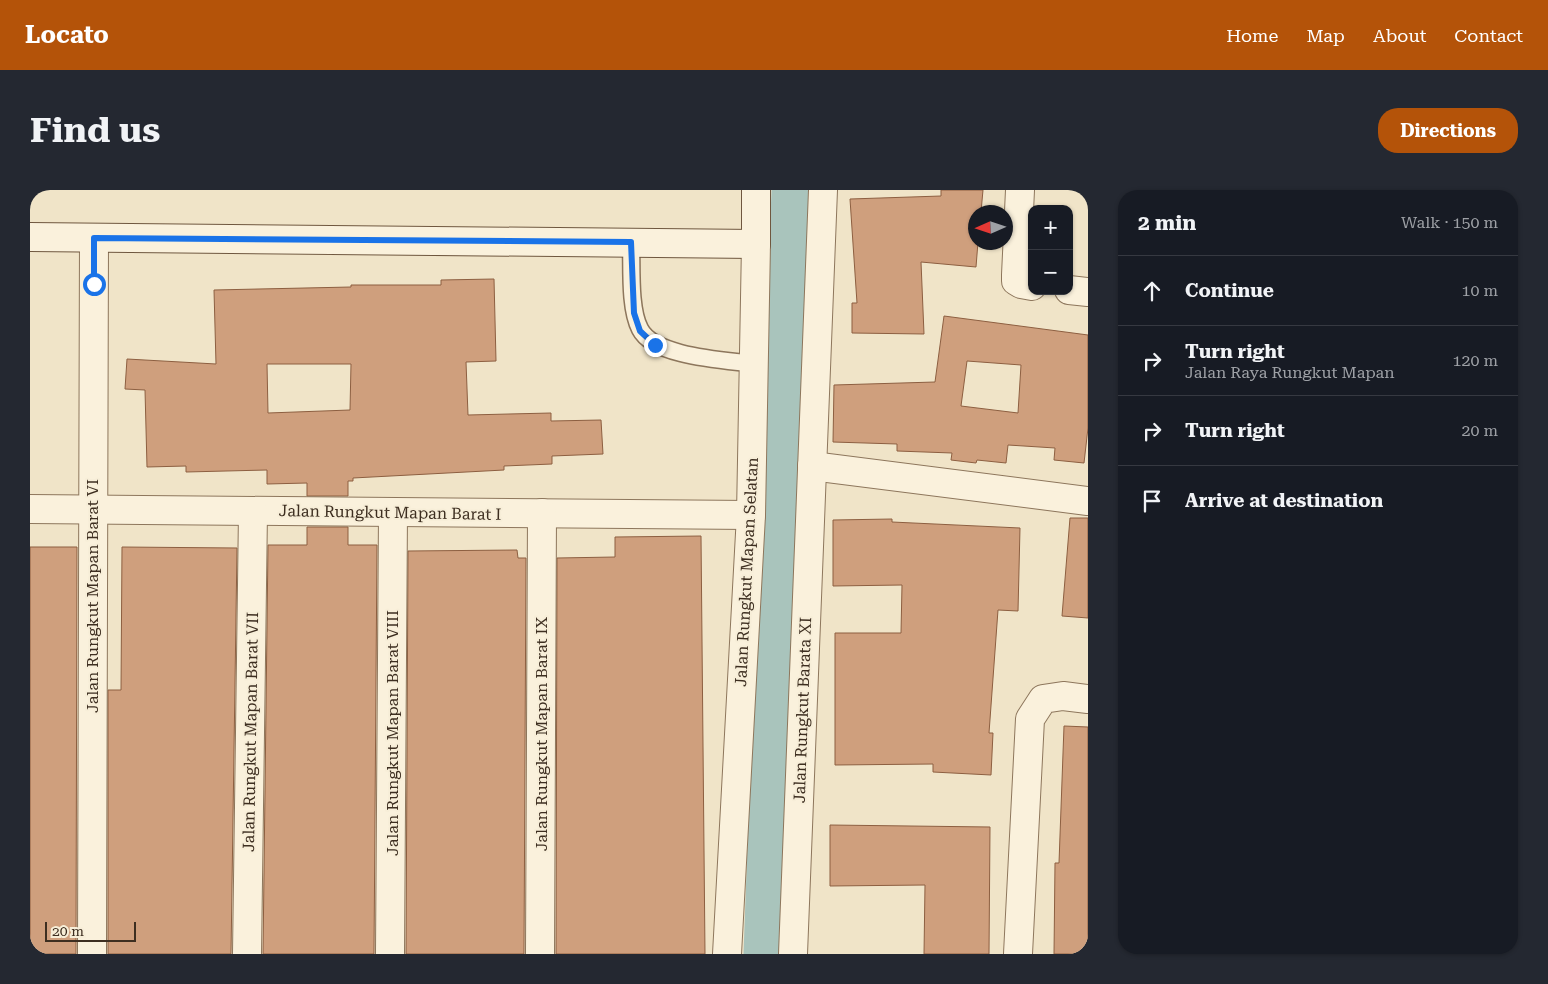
<!DOCTYPE html>
<html lang="en">
<head>
<meta charset="utf-8">
<style>
	:root { --surface:#171b24; --page:#242831; --text:#f1f3f6; --muted:#9ea1a6; --line:#363941; --accent:#b45309 }
	body { margin:0; font-family:"Roboto Serif",serif; background:var(--page); color:var(--text) }
	.controls { position:absolute; right:15px; top:15px; display:grid; overflow:hidden; border-radius:10px; box-shadow:0 1px 4px #0004 }
	.controls button { width:45px; height:45px; display:grid; place-items:center; padding:0; border:0; border-bottom:1px solid var(--line); background:var(--surface); color:var(--text); font:25px sans-serif }
	.compass { position:absolute; left:938px; top:15px; width:45px; height:45px; border-radius:50%; background:var(--surface); box-shadow:0 1px 4px #0004; rotate:267deg }
	.scale { position:absolute; left:15px; bottom:12px; width:91px; box-sizing:border-box; padding-left:5px; border:2px solid #3d2e20; border-top:0; font-size:14px; line-height:18px; white-space:nowrap; color:#3d2e20; -webkit-text-stroke:4px #f7eed8; paint-order:stroke }
	.stop { position:absolute; width:15px; height:15px; margin:-11px; border:4px solid #1a73e8; border-radius:50%; background:#fff }
	.stop.end { background:#1a73e8; border-color:#fff; box-shadow:0 1px 5px #0008 }
	.list { margin:0; padding:0; list-style:none }
	h2 { display:flex; justify-content:space-between; align-items:center; height:65px; margin:0; padding:0 20px; font-size:21px }
	h2 small { font-size:16px; font-weight:400; color:var(--muted) }
	.list li { display:grid; grid-template-columns:32px 1fr auto; gap:15px; align-items:center; box-sizing:border-box; height:70px; padding:0 20px; border-top:1px solid var(--line) }
	.list b { display:block; font-size:19px; white-space:nowrap }
	.list p { margin:0; font-size:16px; white-space:nowrap; color:var(--muted) }
	.list em { font-size:16px; font-style:normal; color:var(--muted) }
	.icon { flex:none; width:28px; height:28px; fill:none; stroke:currentColor; stroke-width:2; stroke-linecap:round; stroke-linejoin:round }
	.map { position:relative; flex:none; width:1058px; height:764px; overflow:hidden; border-radius:20px }
	header { display:flex; align-items:center; gap:30px; box-sizing:border-box; height:70px; padding:0 25px; background:var(--accent); color:#fff }
	header strong { font-size:24px }
	nav { display:flex; gap:28px; margin-inline-start:auto; font-size:18px }
	.intro { display:flex; align-items:center; justify-content:space-between; box-sizing:border-box; height:120px; padding:0 30px }
	h1 { margin:0; font-size:35px }
	.button { padding:12px 22px; border-radius:20px; background:var(--accent); color:#fff; font-size:18px; font-weight:700 }
	main { display:flex; gap:30px; padding:0 30px }
	aside { flex:1; background:var(--surface); border-radius:20px; box-shadow:0 1px 4px #0004 }
	.map>svg:first-child { display:block }
	.lines { fill:none; stroke-linecap:round; stroke-linejoin:round }
	.river { stroke:#a9c4bc; stroke-width:55 }
	.building { fill:#cf9f7d; stroke:#8d5f41; fill-rule:evenodd }
	.lane-casing { stroke:#8d765c; stroke-width:19 }
	.street-casing { stroke:#8d765c; stroke-width:30 }
	.secondary-casing { stroke:#6f573f; stroke-width:30 }
	.lane { stroke:#faf1dc; stroke-width:16 }
	.street { stroke:#faf1dc; stroke-width:28 }
	.secondary { stroke:#faf1dc; stroke-width:28 }
	.route { stroke:#1a73e8; stroke-width:6 }
	.labels { text-anchor:middle; stroke-width:4; stroke-linejoin:round; paint-order:stroke }
	.street-label { font-size:16px; fill:#3d2e20; stroke:#f7eed8 }
</style>
</head>
<body>
<header>
<strong>Locato</strong>
<nav><a>Home</a><a>Map</a><a>About</a><a>Contact</a></nav>
</header>
<div class="intro"><h1>Find us</h1><a class="button">Directions</a></div>
<main>
<div class="map">
<svg width="1058" height="764" viewBox="0 0 1058 764">
	<rect width="100%" height="100%" fill="#f0e4c8"/>
	<g class="lines">
		<path class="river" d="M 741,764 L 769,0"/>
	</g>
	<g class="building">
		<path d="M 911,0 L 953,0 L 951,22 L 946,22 L 946,52 L 948,52 L 946,77 L 891,72 L 894,144 L 822,143 L 822,113 L 827,113 L 820,9 L 911,6 Z"/>
		<path d="M 464,89 L 466,171 L 436,172 L 438,225 L 521,223 L 521,231 L 571,230 L 573,264 L 522,266 L 522,274 L 474,276 L 474,280 L 323,288 L 323,291 L 318,291 L 318,306 L 277,306 L 277,293 L 237,294 L 237,280 L 156,282 L 156,276 L 117,277 L 115,200 L 95,199 L 97,169 L 186,174 L 184,100 L 321,97 L 321,95 L 411,95 L 411,90 ZM 237,174 L 321,174 L 320,220 L 238,223 Z"/>
		<path d="M 914,126 L 1058,145 L 1058,238 L 1054,273 L 1024,270 L 1025,258 L 978,255 L 976,273 L 947,270 L 946,273 L 921,270 L 922,263 L 867,261 L 867,254 L 803,252 L 804,195 L 905,192 ZM 937,171 L 991,175 L 988,223 L 931,216 Z"/>
		<path d="M 1040,328 L 1058,328 L 1058,428 L 1032,426 Z"/>
		<path d="M 862,329 L 862,332 L 990,338 L 988,421 L 968,420 L 959,543 L 963,543 L 961,585 L 903,582 L 903,574 L 805,575 L 805,443 L 871,443 L 872,395 L 803,396 L 803,330 Z"/>
		<path d="M 277,337 L 318,337 L 318,355 L 347,355 L 344,764 L 233,764 L 238,355 L 277,355 Z"/>
		<path d="M 671,346 L 675,764 L 526,764 L 527,368 L 585,367 L 585,347 Z"/>
		<path d="M 0,357 L 47,357 L 46,764 L 0,764 Z"/>
		<path d="M 92,357 L 207,358 L 201,764 L 78,764 L 78,500 L 91,500 Z"/>
		<path d="M 487,360 L 488,368 L 496,368 L 494,764 L 376,764 L 378,361 Z"/>
		<path d="M 1034,536 L 1058,537 L 1058,764 L 1024,764 L 1025,673 L 1029,673 Z"/>
		<path d="M 800,635 L 960,637 L 959,764 L 894,764 L 895,695 L 800,696 Z"/>
	</g>
	<g class="lines">
		<defs>
			<path id="lane" d="M 601,52 C 602,77 599,118 610,139 C 624,167 695,170 724,174"/>
			<g id="street">
				<path d="M 990,0 L 986,85 L 986,91 L 991,94 L 1002,96"/>
				<path d="M 1039,100 L 1058,102"/>
				<path d="M 782,276 L 1058,311"/>
				<path d="M 0,319 L 721,325"/>
				<path d="M 62,764 L 64,48"/>
				<path d="M 217,764 L 223,321"/>
				<path d="M 360,764 L 363,322"/>
				<path d="M 510,764 L 512,323"/>
				<path d="M 697,764 L 721,325 L 726,54"/>
				<path d="M 763,764 L 793,0"/>
				<path d="M 988,764 L 1000,529 L 1013,509 L 1033,506 L 1058,509"/>
			</g>
			<path id="secondary" d="M 0,47 L 726,54 L 726,0"/>
		</defs>
		<use href="#lane" class="lane-casing"/>
		<use href="#street" class="street-casing"/>
		<use href="#secondary" class="secondary-casing"/>
		<use href="#lane" class="lane"/>
		<use href="#street" class="street"/>
		<use href="#secondary" class="secondary"/>
	</g>
	<g class="lines">
		<path class="route" d="M 64,94 L 64,48 L 601,52 L 604,123 L 610,141 L 625,155"/>
	</g>
	<g class="labels">
		<g class="street-label">
			<text transform="translate(360 322) rotate(1)" y="6">Jalan Rungkut Mapan Barat I</text>
			<text transform="translate(716 382) rotate(-87)" y="6">Jalan Rungkut Mapan Selatan</text>
			<text transform="translate(62 406) rotate(-90)" y="6">Jalan Rungkut Mapan Barat VI</text>
			<text transform="translate(772 520) rotate(-88)" y="6">Jalan Rungkut Barata XI</text>
			<text transform="translate(220 542) rotate(-89)" y="6">Jalan Rungkut Mapan Barat VII</text>
			<text transform="translate(362 543) rotate(-90)" y="6">Jalan Rungkut Mapan Barat VIII</text>
			<text transform="translate(511 544) rotate(-90)" y="6">Jalan Rungkut Mapan Barat IX</text>
		</g>
	</g>
</svg>
<div class="controls">
<button>+</button>
<button>−</button>
</div>
<svg class="compass" viewBox="-18 -18 36 36"><path d="M0-13l5 13h-10z" fill="#e53935"/><path d="M0 13l5-13h-10z" fill="#9ea1a6"/></svg>
<div class="scale">20 m</div>
<div class="stop" style="left:64px;top:94px"></div>
<div class="stop end" style="left:625px;top:155px"></div>
</div>
<aside>
<h2>2 min<small>Walk · 150 m</small></h2>
<ul class="list">
<li><svg class="icon" aria-label="ahead" viewBox="0 0 24 24"><path d="M12 20V5M6 11l6-6 6 6"/></svg><div><b>Continue</b></div><em>10 m</em></li>
<li><svg class="icon" aria-label="right" viewBox="0 0 24 24"><path d="M7 20v-9h11M14 6l5 5-5 5"/></svg><div><b>Turn right</b><p>Jalan Raya Rungkut Mapan</p></div><em>120 m</em></li>
<li><svg class="icon" aria-label="right" viewBox="0 0 24 24"><path d="M7 20v-9h11M14 6l5 5-5 5"/></svg><div><b>Turn right</b></div><em>20 m</em></li>
<li><svg class="icon" aria-label="arrive" viewBox="0 0 24 24"><path d="M6 21V4h12l-3 4 3 4H6"/></svg><div><b>Arrive at destination</b></div></li>
</ul>
</aside>
</main>
</body>
</html>
